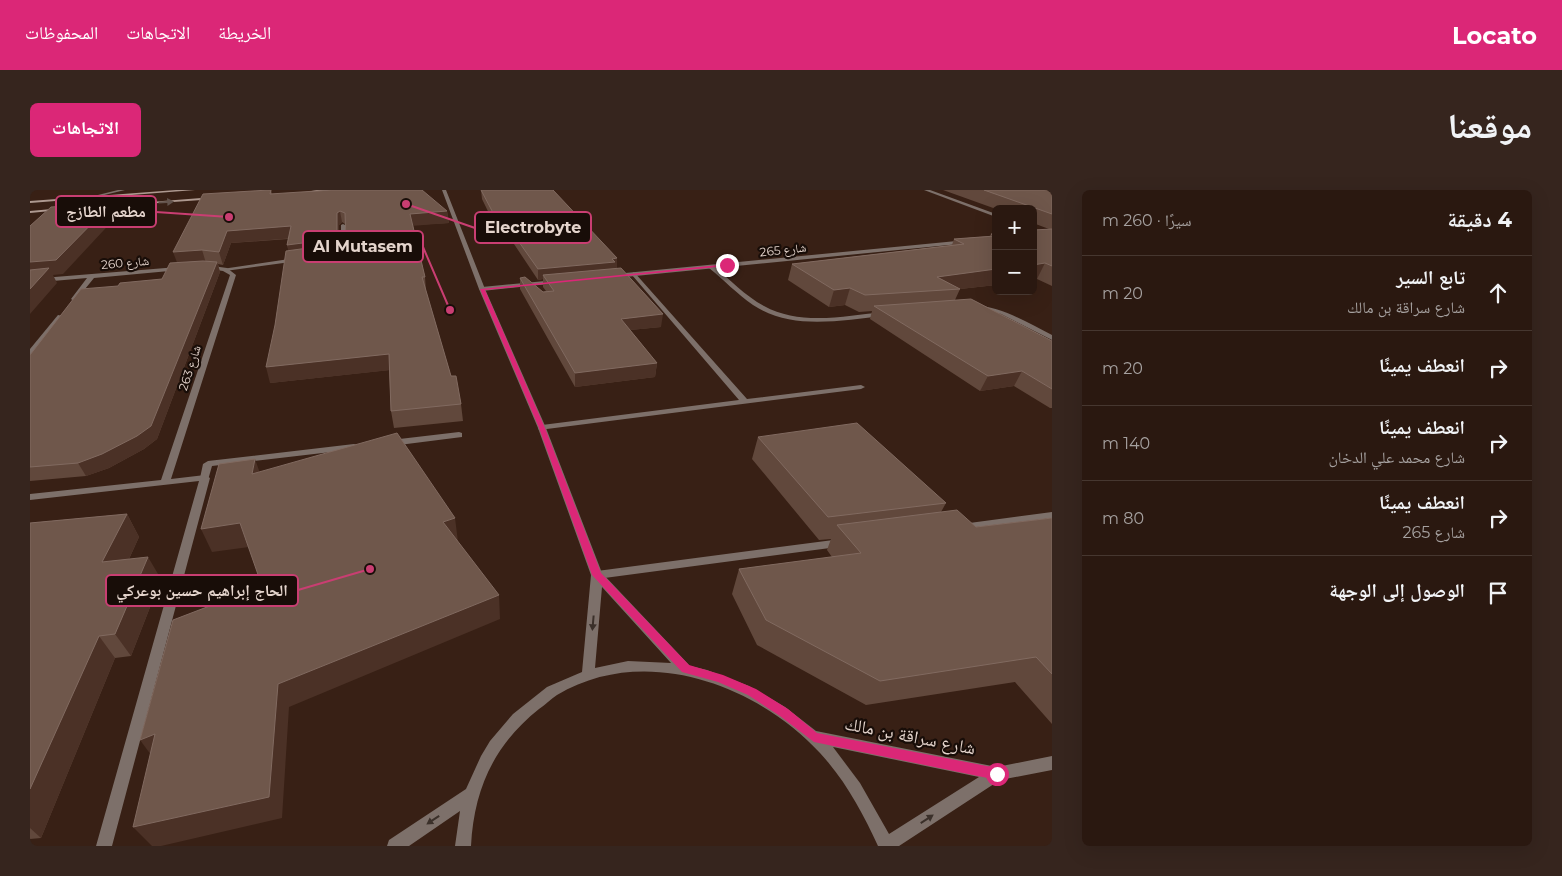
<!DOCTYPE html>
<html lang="ar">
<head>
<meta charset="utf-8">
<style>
	:root { --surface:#2a1810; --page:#36251e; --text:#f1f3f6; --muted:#a5a09f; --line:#463730; --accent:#db2777 }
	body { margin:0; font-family:Montserrat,"Noto Naskh Arabic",sans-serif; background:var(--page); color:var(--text); direction:rtl }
	.controls { position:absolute; right:15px; top:15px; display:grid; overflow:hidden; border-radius:8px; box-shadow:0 5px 20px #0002 }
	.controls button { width:45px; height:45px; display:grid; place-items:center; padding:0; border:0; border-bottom:1px solid var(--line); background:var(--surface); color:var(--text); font:25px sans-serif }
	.stop { position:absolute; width:15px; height:15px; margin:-11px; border:4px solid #db2777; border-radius:50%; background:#fff }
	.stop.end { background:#db2777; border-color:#fff; box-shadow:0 1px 5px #0008 }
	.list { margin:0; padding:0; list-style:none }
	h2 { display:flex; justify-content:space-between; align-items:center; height:65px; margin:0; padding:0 20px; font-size:21px }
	h2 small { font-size:16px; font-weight:400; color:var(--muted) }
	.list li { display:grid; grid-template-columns:32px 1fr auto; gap:15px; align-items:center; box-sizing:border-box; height:75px; padding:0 20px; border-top:1px solid var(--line) }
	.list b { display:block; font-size:19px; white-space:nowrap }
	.list p { margin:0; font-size:16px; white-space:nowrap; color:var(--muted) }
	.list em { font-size:16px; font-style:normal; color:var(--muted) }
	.icon { flex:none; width:28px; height:28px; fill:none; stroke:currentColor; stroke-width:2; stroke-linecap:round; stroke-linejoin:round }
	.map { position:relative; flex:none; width:1022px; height:656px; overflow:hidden; direction:ltr; border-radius:8px }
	header { display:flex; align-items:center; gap:30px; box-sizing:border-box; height:70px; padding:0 25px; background:var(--accent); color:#fff }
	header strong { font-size:24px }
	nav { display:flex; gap:28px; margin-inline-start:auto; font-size:18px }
	.intro { display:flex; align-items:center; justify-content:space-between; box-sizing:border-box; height:120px; padding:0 30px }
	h1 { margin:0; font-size:35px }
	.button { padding:12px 22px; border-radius:8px; background:var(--accent); color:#fff; font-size:18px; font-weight:700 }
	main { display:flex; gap:30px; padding:0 30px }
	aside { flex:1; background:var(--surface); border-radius:8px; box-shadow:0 5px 20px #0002 }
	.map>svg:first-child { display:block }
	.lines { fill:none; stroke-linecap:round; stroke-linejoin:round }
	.service { fill:#7d706a; fill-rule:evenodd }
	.minor { fill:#7d706a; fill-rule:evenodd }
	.tertiary { fill:#7d706a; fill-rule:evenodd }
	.secondary { fill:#ae9990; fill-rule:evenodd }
	.wall { fill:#61483c; fill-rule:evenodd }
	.shaded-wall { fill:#4b3126 }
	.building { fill:#6f574b; stroke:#816a60 }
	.oneway { fill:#63534c }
	.oneway2 { fill:#3b302a }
	.route { fill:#db2777 }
	.labels { text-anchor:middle; stroke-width:4.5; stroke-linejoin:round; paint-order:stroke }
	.far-street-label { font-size:12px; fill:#e4d4cc; stroke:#180d08 }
	.near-street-label { font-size:18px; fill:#e4d4cc; stroke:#180d08 }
	.leader { fill:none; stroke:#c93e72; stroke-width:2 }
	.callout-dot { fill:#c93e72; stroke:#180d08; stroke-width:2 }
	.callout { fill:#180d08; stroke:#c93e72; stroke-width:2 }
	.callout-label { font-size:16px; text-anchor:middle; font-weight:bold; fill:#e4d4cc }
</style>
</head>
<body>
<header>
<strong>Locato</strong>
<nav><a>الخريطة</a><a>الاتجاهات</a><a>المحفوظات</a></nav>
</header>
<div class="intro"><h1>موقعنا</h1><a class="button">الاتجاهات</a></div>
<main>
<aside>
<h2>4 دقيقة<small>سيرًا · 260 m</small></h2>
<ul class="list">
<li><svg class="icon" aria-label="ahead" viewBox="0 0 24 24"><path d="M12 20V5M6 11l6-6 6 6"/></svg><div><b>تابع السير</b><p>شارع سراقة بن مالك</p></div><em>20 m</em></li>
<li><svg class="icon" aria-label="right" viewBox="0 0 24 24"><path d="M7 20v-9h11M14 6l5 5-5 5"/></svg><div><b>انعطف يمينًا</b></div><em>20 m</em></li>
<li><svg class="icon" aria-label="right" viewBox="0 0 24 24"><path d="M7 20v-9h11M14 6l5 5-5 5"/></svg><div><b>انعطف يمينًا</b><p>شارع محمد علي الدخان</p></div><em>140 m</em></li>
<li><svg class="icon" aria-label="right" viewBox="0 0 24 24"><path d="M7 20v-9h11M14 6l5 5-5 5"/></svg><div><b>انعطف يمينًا</b><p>شارع 265</p></div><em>80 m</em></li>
<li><svg class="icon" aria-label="arrive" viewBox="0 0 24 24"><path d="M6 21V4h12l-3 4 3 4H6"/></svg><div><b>الوصول إلى الوجهة</b></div></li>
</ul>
</aside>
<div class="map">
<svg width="1022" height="656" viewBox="0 0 1022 656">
	<rect width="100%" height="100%" fill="#382015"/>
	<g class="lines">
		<g class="service">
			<path d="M 88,0 L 95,0 L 62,8 L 60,7 Z"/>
			<path d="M 313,34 L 315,35 L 317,61 L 312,64 L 309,62 L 311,60 L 311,35 Z"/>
			<path d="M 266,68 L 269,70 L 268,71 L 195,81 L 192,79 Z"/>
			<path d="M 679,76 L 683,76 C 700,89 715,106 734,116 C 770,136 815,126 854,122 L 857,124 L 854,126 C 811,130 762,141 723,115 C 707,104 694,90 679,78 Z"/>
			<path d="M 604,82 L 717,209 L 831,195 L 835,197 L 831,199 L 509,240 L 508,238 L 512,235 L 709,210 L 602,85 L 601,84 Z"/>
			<path d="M 943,115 C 973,117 996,132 1022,145 L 1022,150 L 971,124 L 953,119 L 941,118 L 941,116 Z"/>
			<path d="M 429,242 L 432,243 L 432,247 L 361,256 L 357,253 L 361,250 Z"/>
			<path d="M 324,254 L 327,255 L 328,257 L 327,259 L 182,276 L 178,290 L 175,291 L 170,288 L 173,274 L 178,271 Z"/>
			<path d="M 1022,322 L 1022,328 L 932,340 L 927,337 L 932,334 Z"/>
			<path d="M 811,349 L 816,353 L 815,356 L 567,389 L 563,388 L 561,385 L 563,382 L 567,381 Z"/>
		</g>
		<g class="minor">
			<path d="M 894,0 L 900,0 L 966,24 L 966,27 Z"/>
			<path d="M 1003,39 L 1022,45 L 1022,48 L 1003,42 Z"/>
			<path d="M 937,50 L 939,53 L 585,88 L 582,86 L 585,84 Z"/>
			<path d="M 175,75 L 197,78 L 206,85 L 141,289 L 175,285 L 180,288 L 82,656 L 66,656 L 169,291 L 0,310 L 0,304 L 131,290 L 200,85 L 193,81 L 173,78 L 173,76 Z"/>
			<path d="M 148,77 L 150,78 L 150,80 L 64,88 L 46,110 L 44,111 L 41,109 L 57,88 L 0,93 L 0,89 Z"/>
			<path d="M 526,90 L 529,92 L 528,93 L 452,101 L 449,99 L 452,97 Z"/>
			<path d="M 28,125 L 33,126 L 2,165 L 0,166 L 0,159 Z"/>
		</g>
		<path class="tertiary" d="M 412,0 L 416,0 L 455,99 L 516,238 L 572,383 L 660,476 L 677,480 L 719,496 L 755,517 L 786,541 L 967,577 L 1022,566 L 1022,580 L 970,590 L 869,656 L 848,656 C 833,623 815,590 790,563 C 726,494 614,453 527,505 C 521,509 515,515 509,519 C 464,555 444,599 441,656 L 425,656 L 430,621 L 379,656 L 357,656 L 359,650 L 436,599 L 451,566 L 460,551 L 483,524 L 517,497 L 552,482 L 561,385 L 508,238 L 449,99 ZM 572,397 L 641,473 L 598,471 L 565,478 ZM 803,557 L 949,587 L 859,644 L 830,593 Z"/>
		<g class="secondary">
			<path d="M 146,0 L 165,0 L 0,13 L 0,11 Z"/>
			<path d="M 287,0 L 303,0 L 278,3 L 276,2 Z"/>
			<path d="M 184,7 L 186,9 L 71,17 L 69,16 Z"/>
			<path d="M 33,18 L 31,20 L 0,23 L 0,21 Z"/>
		</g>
	</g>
	<g class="wall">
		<path d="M 241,0 L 242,4 L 417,21 L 419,33 L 383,35 L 395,87 L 396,101 L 421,186 L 431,214 L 433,231 L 364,238 L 361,221 L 359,180 L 240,193 L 245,135 L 259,61 L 257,55 L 258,49 L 201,53 L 193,75 L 188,74 L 190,82 L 127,249 L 114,259 L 79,278 L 56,286 L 0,291 L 0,165 L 88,96 L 132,89 L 147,73 ZM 312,32 L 315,34 L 316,50 L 309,53 L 309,35 Z"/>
		<path d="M 451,0 L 587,78 L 631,137 L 600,140 L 627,173 L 625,187 L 545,197 L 490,99 L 490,88 L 513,102 L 516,101 L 513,97 L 513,89 L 508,90 L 478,45 L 470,46 L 452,9 Z"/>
		<path d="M 913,0 L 1022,0 L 1022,96 L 1007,89 L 1003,90 L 1003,40 L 1019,39 L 1003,33 L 1003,19 L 966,19 Z"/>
		<path d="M 961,44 L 966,44 L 966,95 L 930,99 L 925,110 L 1022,151 L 1022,218 L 1020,218 L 984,196 L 950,201 L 840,129 L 842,121 L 829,122 L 815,115 L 799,117 L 758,90 L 762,74 L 922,55 L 924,49 L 960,46 Z"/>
		<path d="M 728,247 L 916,313 L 911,322 L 946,337 L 1022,328 L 1022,534 L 985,492 L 836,515 L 727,455 L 702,404 L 709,379 L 802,367 L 797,360 L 801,349 L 789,350 L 722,269 Z"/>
		<path d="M 97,324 L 109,347 L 99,369 L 131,389 L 101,466 L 85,468 L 11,648 L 0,649 L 0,333 Z"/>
	</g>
	<g class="shaded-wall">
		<path d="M 82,13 L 87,26 L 33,84 L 23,85 L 27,93 L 0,124 L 0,72 Z"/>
		<path d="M 310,21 L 312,32 L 309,35 L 309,59 L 260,68 L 257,55 Z"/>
		<path d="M 417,21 L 419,33 L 381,36 L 380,24 Z"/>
		<path d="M 477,35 L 478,45 L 470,46 L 470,36 Z"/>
		<path d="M 261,36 L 264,48 L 201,53 L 193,75 L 189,62 L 197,41 Z"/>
		<path d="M 172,60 L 176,73 L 148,75 L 143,62 Z"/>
		<path d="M 587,68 L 587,79 L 513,85 L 513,89 L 508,90 L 508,79 Z"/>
		<path d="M 187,72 L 190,82 L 127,249 L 114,259 L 79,278 L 56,286 L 48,273 Z"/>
		<path d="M 1015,73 L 1007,89 L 1003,90 L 1003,75 Z"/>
		<path d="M 966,79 L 966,95 L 930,99 L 907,87 Z"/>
		<path d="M 820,98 L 815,115 L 799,117 L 804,100 Z"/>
		<path d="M 633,124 L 631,137 L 590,141 L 591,129 Z"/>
		<path d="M 359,164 L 361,180 L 240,193 L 236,177 Z"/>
		<path d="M 627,173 L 625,187 L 545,197 L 545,183 Z"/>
		<path d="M 992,181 L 984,196 L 950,201 L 958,186 Z"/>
		<path d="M 225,269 L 233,292 L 222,284 Z"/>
		<path d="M 97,324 L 109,347 L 87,395 L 72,372 Z"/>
		<path d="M 425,328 L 428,352 L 413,332 Z"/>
		<path d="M 210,333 L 219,357 L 182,362 L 171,339 Z"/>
		<path d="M 118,367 L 131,389 L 101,466 L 85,444 Z"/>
		<path d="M 469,405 L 470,429 L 259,517 L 252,628 L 131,656 L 122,656 L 103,637 L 248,494 Z"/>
		<path d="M 69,446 L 85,468 L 11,648 L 0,638 L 0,599 Z"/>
		<path d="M 125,544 L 127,573 L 110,550 Z"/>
	</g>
	<g class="building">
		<path d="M 239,0 L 241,0 L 240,4 L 302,0 L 392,0 L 417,21 L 380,24 L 395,87 L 392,87 L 421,186 L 426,186 L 431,214 L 361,221 L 359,164 L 236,177 L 245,135 L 256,61 L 308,54 L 316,50 L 315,23 L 310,21 L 307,23 L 307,47 L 304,49 L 257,55 L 261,36 L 197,41 L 189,62 L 172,60 L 143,62 L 173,4 Z"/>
		<path d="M 451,0 L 523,0 L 587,68 L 582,69 L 585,72 L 508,79 L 477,35 L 470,36 Z"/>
		<path d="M 954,0 L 1022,0 L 1022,24 Z"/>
		<path d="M 82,13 L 26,70 L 0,72 L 0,36 L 21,17 Z"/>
		<path d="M 1022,39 L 1022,76 L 1015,73 L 1003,75 L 1003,40 Z"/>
		<path d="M 961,44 L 966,44 L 966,79 L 907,87 L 930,99 L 835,105 L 820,98 L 804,100 L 762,74 L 934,54 L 924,49 L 965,46 Z"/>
		<path d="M 173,71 L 187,72 L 121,236 L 107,246 L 72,264 L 48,273 L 0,277 L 0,165 L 51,99 L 88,96 L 90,93 L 132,89 L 140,73 Z"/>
		<path d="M 19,78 L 0,99 L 0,80 Z"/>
		<path d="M 591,78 L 633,124 L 591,129 L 627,173 L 545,183 L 490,88 L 495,87 L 513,102 L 524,101 L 513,85 Z"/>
		<path d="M 941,109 L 1022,151 L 1022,199 L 992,181 L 958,186 L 844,116 Z"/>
		<path d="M 827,233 L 916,313 L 798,327 L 728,247 Z"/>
		<path d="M 367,243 L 425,328 L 413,332 L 469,405 L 248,494 L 239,607 L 103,637 L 125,544 L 110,550 L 143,430 L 232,396 L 210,333 L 171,339 L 189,274 L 225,269 L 222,284 Z"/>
		<path d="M 927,320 L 946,337 L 1022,328 L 1022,484 L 1006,467 L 850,491 L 736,430 L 709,379 L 831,363 L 807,335 Z"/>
		<path d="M 97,324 L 72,372 L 118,367 L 85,444 L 69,446 L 0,599 L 0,333 Z"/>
	</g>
	<defs><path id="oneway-solid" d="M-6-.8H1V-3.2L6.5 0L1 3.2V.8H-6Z" transform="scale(1.25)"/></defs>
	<use class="oneway" href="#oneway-solid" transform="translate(136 12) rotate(-4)"/>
	<g class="oneway2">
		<use href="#oneway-solid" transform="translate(563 433) rotate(95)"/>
		<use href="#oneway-solid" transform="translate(897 629) rotate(-33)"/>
		<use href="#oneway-solid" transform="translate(403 630) rotate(146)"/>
	</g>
	<path class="route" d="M 699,74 L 697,76 L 455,100 L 515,238 L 571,383 L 659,475 L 693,485 L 726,499 L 758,519 L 787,543 L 967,578 L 971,580 L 973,584 L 971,588 L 967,590 L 784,552 L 750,526 L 718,505 L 688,492 L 652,482 L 562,385 L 509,238 L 450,99 Z"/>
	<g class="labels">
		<g class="far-street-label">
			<text transform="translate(753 60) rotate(-6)" y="4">شارع 265</text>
			<text transform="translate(95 73) rotate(-5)" y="4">شارع 260</text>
			<text transform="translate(160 178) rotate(-72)" y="4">شارع 263</text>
		</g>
		<g class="near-street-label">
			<text transform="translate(880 546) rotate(11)" y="6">شارع سراقة بن مالك</text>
		</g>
	</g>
	<path class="leader" d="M199 27L126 22M376 14L445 38M420 120L393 57M340 379L268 400"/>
	<g class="callout-dot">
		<circle cx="199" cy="27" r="5"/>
		<circle cx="376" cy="14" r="5"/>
		<circle cx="420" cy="120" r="5"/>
		<circle cx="340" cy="379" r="5"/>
	</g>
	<g class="callout">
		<rect x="26" y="6" width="100" height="31" rx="5"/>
		<rect x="445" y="22" width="116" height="31" rx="5"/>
		<rect x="273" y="41" width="120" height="31" rx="5"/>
		<rect x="76" y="385" width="192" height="31" rx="5"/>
	</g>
	<g class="callout-label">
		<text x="76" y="27">مطعم الطازج</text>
		<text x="503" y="43">Electrobyte</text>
		<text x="333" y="62">Al Mutasem</text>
		<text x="172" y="406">الحاج إبراهيم حسين بوعركي</text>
	</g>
</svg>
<div class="controls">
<button>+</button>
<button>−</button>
</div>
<div class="stop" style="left:967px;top:584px"></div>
<div class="stop end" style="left:697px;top:75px"></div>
</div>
</main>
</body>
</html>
